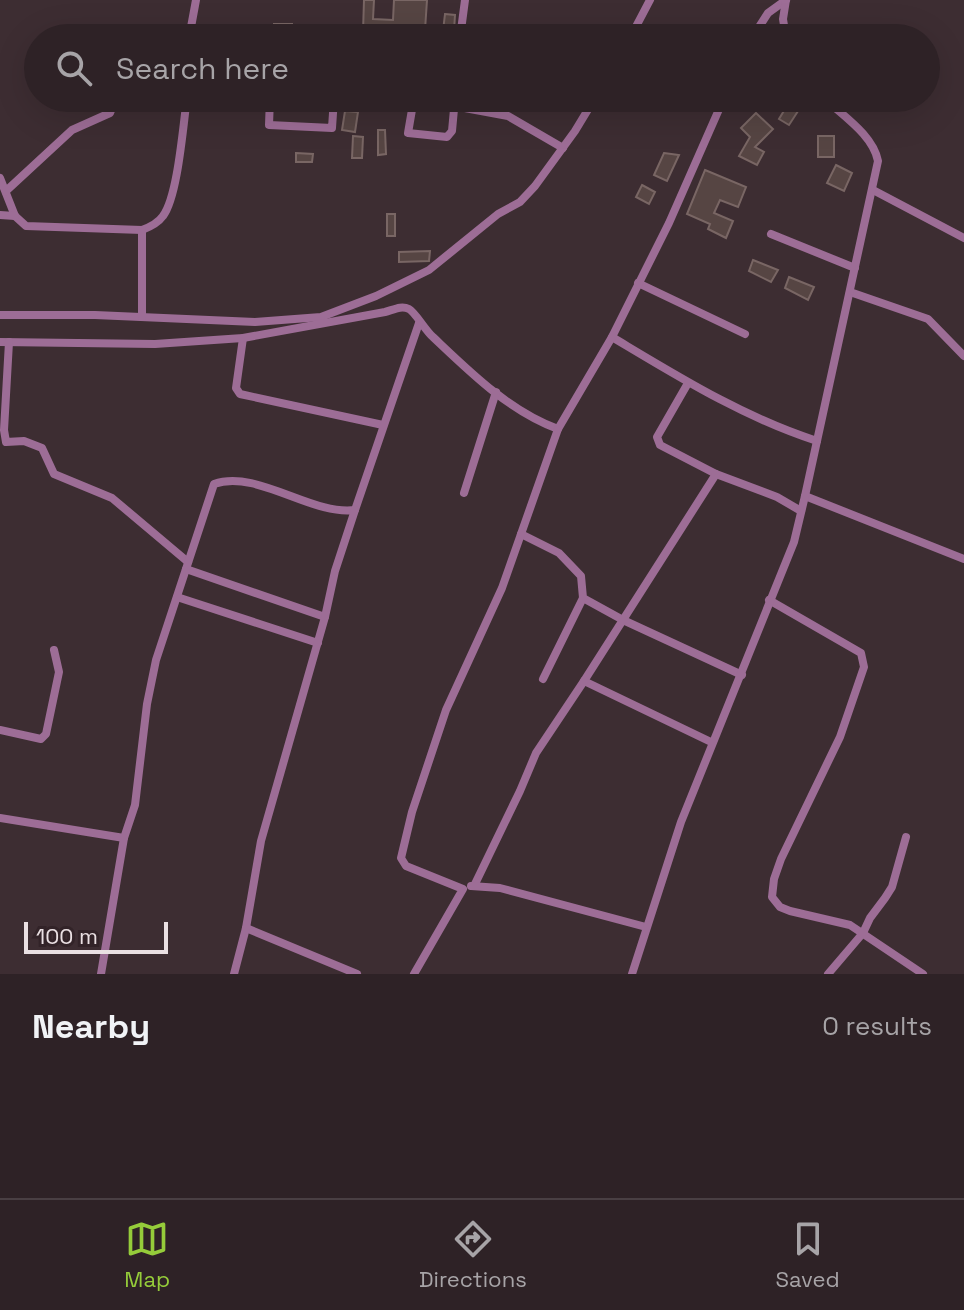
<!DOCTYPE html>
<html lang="en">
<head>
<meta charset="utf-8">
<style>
	:root { --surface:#2e2226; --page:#362a2e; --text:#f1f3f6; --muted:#a7a4a7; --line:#493f43; --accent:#95cc3a }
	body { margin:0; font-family:"Space Grotesk",sans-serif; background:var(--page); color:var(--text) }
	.scale { position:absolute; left:24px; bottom:20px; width:144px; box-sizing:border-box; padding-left:8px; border:4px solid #eae0e3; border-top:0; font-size:22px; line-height:28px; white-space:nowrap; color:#eae0e3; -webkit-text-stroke:6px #322328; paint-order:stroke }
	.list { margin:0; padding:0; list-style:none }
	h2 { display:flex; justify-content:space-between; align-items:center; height:104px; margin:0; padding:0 32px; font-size:34px }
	h2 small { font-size:26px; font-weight:400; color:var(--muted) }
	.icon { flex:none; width:44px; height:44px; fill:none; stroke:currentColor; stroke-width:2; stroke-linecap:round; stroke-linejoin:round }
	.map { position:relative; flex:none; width:964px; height:974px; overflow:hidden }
	.search { position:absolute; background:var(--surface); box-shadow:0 8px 32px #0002; left:24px; right:24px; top:24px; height:88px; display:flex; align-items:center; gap:20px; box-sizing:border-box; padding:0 28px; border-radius:44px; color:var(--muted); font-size:30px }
	.sheet { height:224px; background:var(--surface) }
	nav { display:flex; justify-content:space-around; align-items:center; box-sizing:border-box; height:112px; border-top:2px solid var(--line); background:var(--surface); font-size:22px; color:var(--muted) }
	nav a { display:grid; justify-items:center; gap:4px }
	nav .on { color:var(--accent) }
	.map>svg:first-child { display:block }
	.building { fill:#564543; stroke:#796664; stroke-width:2 }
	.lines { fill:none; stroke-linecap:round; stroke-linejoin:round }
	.street { stroke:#9d6d96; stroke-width:8 }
</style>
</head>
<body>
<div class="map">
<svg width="964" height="974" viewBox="0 0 964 974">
	<rect width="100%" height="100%" fill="#3d2d32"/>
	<g class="building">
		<path d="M 364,0 L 374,0 L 373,19 L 393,20 L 394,0 L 427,0 L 425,30 L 401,29 L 401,31 L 363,32 Z"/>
		<path d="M 445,14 L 455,15 L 454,31 L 443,31 Z"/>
		<rect x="274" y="24" width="18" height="11"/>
		<path d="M 790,101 L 800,108 L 789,125 L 779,119 Z"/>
		<path d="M 345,111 L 358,112 L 355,132 L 342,130 Z"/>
		<path d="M 756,113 L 773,129 L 755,147 L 764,152 L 757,165 L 739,156 L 750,137 L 741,128 Z"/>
		<path d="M 378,130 L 385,130 L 386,154 L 378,155 Z"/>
		<path d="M 353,136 L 363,137 L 362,158 L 352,158 Z"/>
		<rect x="818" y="136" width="16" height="21"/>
		<path d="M 296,153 L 313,154 L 312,162 L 296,162 Z"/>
		<path d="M 664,153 L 679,155 L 667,181 L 654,175 Z"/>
		<path d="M 836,165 L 852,173 L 844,191 L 827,183 Z"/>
		<path d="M 705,170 L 746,187 L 738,207 L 720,200 L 714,213 L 733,221 L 726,238 L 708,229 L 710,224 L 687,214 Z"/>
		<path d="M 642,185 L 655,192 L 649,204 L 636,197 Z"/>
		<rect x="387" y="214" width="8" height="22"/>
		<path d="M 430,251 L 429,261 L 399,262 L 399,252 Z"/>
		<path d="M 753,260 L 778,270 L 771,282 L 749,271 Z"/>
		<path d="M 789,277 L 814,287 L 808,300 L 785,288 Z"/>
	</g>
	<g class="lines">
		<g class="street">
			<path d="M 189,38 L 196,0"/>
			<path d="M 367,38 L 470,38"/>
			<path d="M 460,38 L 465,0"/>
			<path d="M 630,38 L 650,0"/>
			<path d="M 752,38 L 768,13 L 786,0"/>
			<path d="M 786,38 L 783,19 L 786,0"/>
			<path d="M 270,98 L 269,125 L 332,128 L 334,98"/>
			<path d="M 414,98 L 408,133 L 447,137 L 452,131 L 455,98"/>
			<path d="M 797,98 L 828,102"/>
			<path d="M 454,106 L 508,116 L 563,148"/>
			<path d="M 0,178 L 15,216 L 26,226 L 142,230 C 150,227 158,223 163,216 C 178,196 183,125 187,98"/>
			<path d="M 873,190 L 964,238"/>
			<path d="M 6,191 L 72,130 L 110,113 L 116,98"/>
			<path d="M 0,215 L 15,216"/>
			<path d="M 771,234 L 855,268"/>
			<path d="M 638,283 L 745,334"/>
			<path d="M 850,292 L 928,319 L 964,356"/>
			<path d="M 0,315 L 95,315 L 255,322 L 321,317 L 376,296 L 429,270 L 498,214 L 520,202 L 535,186 L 575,131 L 595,98"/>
			<path d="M 142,317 L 142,230"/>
			<path d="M 612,337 C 679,377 743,417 817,441"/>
			<path d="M 243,338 L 236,388 L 240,394 L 383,425"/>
			<path d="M 0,342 L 155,344 L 243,338 L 385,312 C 393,310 401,305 409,309 C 415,312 425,330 433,337 C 470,372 509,411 558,429"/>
			<path d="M 9,342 L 4,430 L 6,442 L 24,441 L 42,448 L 54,474 L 112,498 L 188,562"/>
			<path d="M 688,383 L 657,437 L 660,445 L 716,474 L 777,497 L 801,511"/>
			<path d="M 464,493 L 496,392"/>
			<path d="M 805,496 L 964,559"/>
			<path d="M 521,534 L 559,553 L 581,576 L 583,598 L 623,620 L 742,675"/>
			<path d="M 186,569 L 325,617"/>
			<path d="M 177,597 L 318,643"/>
			<path d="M 769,600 L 861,653 L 864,667 L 840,737 L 781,859 L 774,879 L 772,897 L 780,907 L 790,911 L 850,925 L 923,974"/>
			<path d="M 543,679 L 583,598"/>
			<path d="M 584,681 L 711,742"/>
			<path d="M 0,730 L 41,739 L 46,734 L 59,672 L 54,650"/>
			<path d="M 0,818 L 124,838 L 135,805 L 147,704 L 156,660 L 214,484 C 257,469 312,516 355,510 L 419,323"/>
			<path d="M 475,884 L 520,791 L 536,753 L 584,681 L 716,474"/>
			<path d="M 471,886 L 500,888 L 646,927"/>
			<path d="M 246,928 L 357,974"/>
			<path d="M 101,974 L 124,838"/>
			<path d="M 234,974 L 246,928 L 261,841 L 325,617 L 335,571 L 355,510"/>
			<path d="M 414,974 L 463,889 L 406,866 L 401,858 L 412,812 L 446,710 L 502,588 L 558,429 L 612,337 L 669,223 L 724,98"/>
			<path d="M 632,974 L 681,822 L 794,542 L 805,496 L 878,161 C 873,135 843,116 824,98"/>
			<path d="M 828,974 L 863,933 L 870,918 L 885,898 L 892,887 L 906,837"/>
		</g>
	</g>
</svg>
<div class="scale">100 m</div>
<div class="search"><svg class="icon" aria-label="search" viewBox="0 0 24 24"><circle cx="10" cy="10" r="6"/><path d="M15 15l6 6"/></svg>Search here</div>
</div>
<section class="sheet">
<h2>Nearby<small>0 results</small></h2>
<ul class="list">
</ul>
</section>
<nav>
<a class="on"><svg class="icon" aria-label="map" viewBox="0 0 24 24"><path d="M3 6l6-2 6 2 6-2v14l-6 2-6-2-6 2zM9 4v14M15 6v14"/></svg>Map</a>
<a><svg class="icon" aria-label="directions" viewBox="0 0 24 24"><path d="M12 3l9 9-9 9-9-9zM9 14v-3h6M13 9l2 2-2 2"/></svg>Directions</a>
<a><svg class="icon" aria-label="saved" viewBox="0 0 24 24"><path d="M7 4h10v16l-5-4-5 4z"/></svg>Saved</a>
</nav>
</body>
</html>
